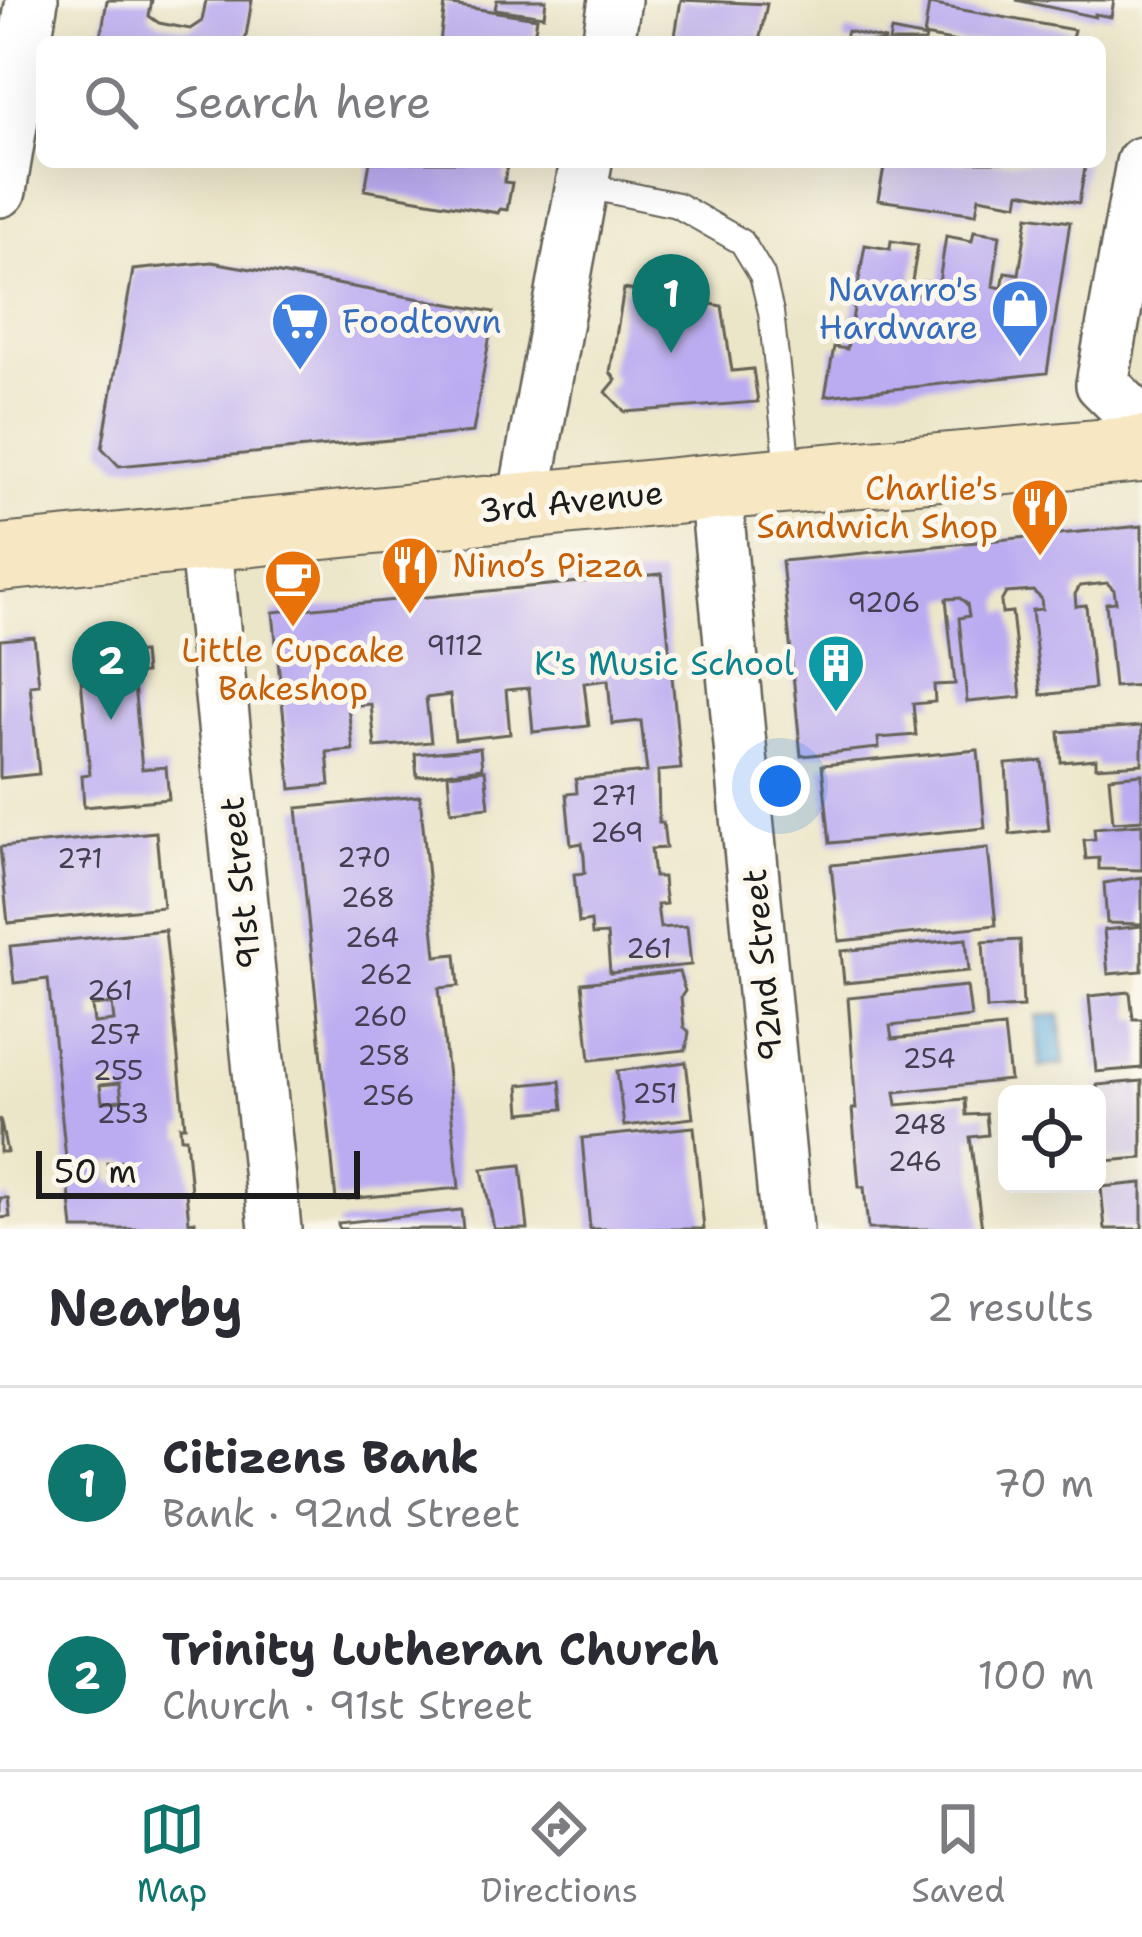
<!DOCTYPE html>
<html lang="en">
<head>
<meta charset="utf-8">
<style>
	:root { --surface:#fff; --page:#f7f7f7; --text:#2b2b33; --muted:#7c7c81; --line:#e1e1e2; --accent:#0f766e }
	body { margin:0; font-family:"Shantell Sans",sans-serif; background:var(--page); color:var(--text) }
	.controls { position:absolute; right:36px; bottom:36px; display:grid; overflow:hidden; border-radius:18px; box-shadow:0 12px 48px #0002 }
	.controls button { width:108px; height:108px; display:grid; place-items:center; padding:0; border:0; border-bottom:3px solid var(--line); background:var(--surface); color:var(--text); font:60px sans-serif }
	.scale { position:absolute; left:36px; bottom:30px; width:324px; box-sizing:border-box; padding-left:12px; border:6px solid #1c1c1c; border-top:0; font-size:33px; line-height:42px; white-space:nowrap; color:#1c1c1c; -webkit-text-stroke:9px #fbf7ec; paint-order:stroke }
	.you { position:absolute; left:780px; top:786px; width:42px; height:42px; margin:-30px; border:9px solid #fff; border-radius:50%; background:#1a73e8; box-shadow:0 0 0 18px #1a73e833 }
	.badge { display:grid; place-items:center; width:78px; height:78px; border-radius:50%; background:var(--accent); color:#fff; font-size:39px; font-weight:700 }
	.pin { position:absolute; translate:-50% -99px; filter:drop-shadow(0 3px 6px #0008) }
	.pin::after { content:''; position:absolute; top:63px; width:42px; height:36px; background:inherit; clip-path:polygon(0 0,100% 0,50% 100%) }
	.list { margin:0; padding:0; list-style:none }
	h2 { display:flex; justify-content:space-between; align-items:center; height:156px; margin:0; padding:0 48px; font-size:51px }
	h2 small { font-size:39px; font-weight:400; color:var(--muted) }
	.list li { display:grid; grid-template-columns:78px 1fr auto; gap:36px; align-items:center; box-sizing:border-box; height:192px; padding:0 48px; border-top:3px solid var(--line) }
	.list b { display:block; font-size:45px; white-space:nowrap }
	.list p { margin:0; font-size:39px; white-space:nowrap; color:var(--muted) }
	.list em { font-size:39px; font-style:normal; color:var(--muted) }
	.icon { flex:none; width:66px; height:66px; fill:none; stroke:currentColor; stroke-width:2; stroke-linecap:round; stroke-linejoin:round }
	.map { position:relative; flex:none; width:1142px; height:1229px; overflow:hidden }
	.search { position:absolute; background:var(--surface); box-shadow:0 12px 48px #0002; left:36px; right:36px; top:36px; height:132px; display:flex; align-items:center; gap:30px; box-sizing:border-box; padding:0 42px; border-radius:18px; color:var(--muted); font-size:45px }
	.sheet { height:540px; background:var(--surface) }
	nav { display:flex; justify-content:space-around; align-items:center; box-sizing:border-box; height:168px; border-top:3px solid var(--line); background:var(--surface); font-size:33px; color:var(--muted) }
	nav a { display:grid; justify-items:center; gap:6px }
	nav .on { color:var(--accent) }
	.map>svg:first-child { display:block }
	.water { fill:#67b1e0; stroke:#42667e; stroke-width:3 }
	.building { fill:#bbabf1; fill-rule:evenodd }
	.lines { fill:none; stroke-linecap:round; stroke-linejoin:round }
	.lane-casing { stroke:#656359; stroke-width:28 }
	.street-casing { stroke:#656359; stroke-width:56 }
	.secondary-casing { stroke:#656359; stroke-width:70 }
	.lane { stroke:#fff; stroke-width:24 }
	.street { stroke:#fff; stroke-width:51 }
	.secondary { stroke:#f7e8c3; stroke-width:66 }
	.labels { text-anchor:middle; stroke-width:10; stroke-linejoin:round; paint-order:stroke }
	.number-label { font-size:27px; fill:#444051 }
	.shop-label { font-size:33px; fill:#366cbe; stroke:#fbf7ec; text-anchor:end }
	.food-label { font-size:33px; fill:#c56008; stroke:#fbf7ec; text-anchor:end }
	.street-label { font-size:33px; fill:#1c1c1c; stroke:#fbf7ec }
	.culture-label { font-size:33px; fill:#0d838f; stroke:#fbf7ec; text-anchor:end }
</style>
</head>
<body>
<div class="map">
<svg width="1142" height="1229" viewBox="0 0 1142 1229">
	<rect width="100%" height="100%" fill="#fbf7ec"/>
	<filter id="ink" filterUnits="userSpaceOnUse"><feTurbulence type="fractalNoise" baseFrequency=".00833" numOctaves="2"/><feDisplacementMap in="SourceGraphic" scale="24" xChannelSelector="R" yChannelSelector="G"/><feConvolveMatrix kernelMatrix="1 2 1 2 8 2 1 2 1" color-interpolation-filters="sRGB"/></filter>
	<filter id="wash" filterUnits="userSpaceOnUse"><feTurbulence type="fractalNoise" baseFrequency=".004" numOctaves="4" result="noise"/><feDisplacementMap in="SourceGraphic" scale="48" xChannelSelector="R" yChannelSelector="G"/><feGaussianBlur stdDeviation="2.7" result="paint"/><feColorMatrix in="noise" values="0 0 0 0 0 0 0 0 0 0 0 0 0 0 0 0 0 1.4 0 .05"/><feComposite in="paint" operator="in"/></filter>
	<g filter="url(#wash)">
		<rect width="100%" height="100%" fill="#ece6c9"/>
		<path class="water" d="M 1060,1015 L 1064,1065 L 1040,1067 L 1037,1016 Z"/>
		<g id="blocks">
			<g class="building">
				<path d="M 107,0 L 152,0 L 149,16 L 159,23 L 190,29 L 202,21 L 206,0 L 252,0 L 245,42 L 100,42 Z"/>
				<path d="M 497,0 L 546,0 L 544,16 L 495,9 Z"/>
				<path d="M 681,0 L 767,4 L 759,42 L 705,42 L 675,36 Z"/>
				<path d="M 1016,0 L 1114,0 L 1111,17 L 1095,14 L 1095,17 Z"/>
				<path d="M 445,4 L 537,18 L 533,42 L 440,42 Z"/>
				<path d="M 929,4 L 1074,30 L 1071,42 L 958,42 L 924,36 Z"/>
				<path d="M 847,31 L 885,40 L 885,42 L 844,42 Z"/>
				<path d="M 891,31 L 926,38 L 925,42 L 889,42 Z"/>
				<path d="M 370,162 L 508,162 L 504,182 L 512,183 L 507,210 L 500,209 L 498,213 L 365,190 Z"/>
				<path d="M 885,162 L 1086,162 L 1079,203 L 1020,192 L 1018,204 L 979,197 L 976,214 L 878,200 Z"/>
				<path d="M 1028,216 L 1070,222 L 1047,373 L 825,396 L 834,347 L 847,349 L 865,245 L 890,249 L 891,241 L 918,245 L 910,293 L 921,295 L 923,281 L 939,283 L 946,236 L 972,241 L 974,231 L 1000,235 L 993,286 L 1002,288 L 1005,272 L 1019,274 Z"/>
				<path d="M 212,262 L 494,312 L 473,432 L 119,466 L 102,448 L 133,270 Z"/>
				<path d="M 624,289 L 722,306 L 732,371 L 753,369 L 758,402 L 625,412 L 606,392 L 616,380 L 610,372 Z"/>
				<path d="M 1142,526 L 1142,685 L 1114,687 L 1106,603 L 1116,602 L 1114,590 L 1107,583 L 1080,586 L 1075,594 L 1076,606 L 1086,605 L 1094,689 L 1041,695 L 1032,610 L 1042,609 L 1041,598 L 1033,591 L 1006,593 L 1001,602 L 1002,613 L 1012,612 L 1021,697 L 967,702 L 959,618 L 969,616 L 967,604 L 960,598 L 946,599 L 955,684 L 934,685 L 935,702 L 913,704 L 916,735 L 878,738 L 879,748 L 801,756 L 782,561 Z"/>
				<path d="M 662,574 L 681,769 L 658,771 L 659,823 L 663,823 L 666,848 L 651,849 L 654,877 L 663,877 L 664,890 L 666,904 L 657,905 L 660,928 L 687,926 L 691,965 L 610,973 L 607,934 L 592,935 L 591,921 L 579,923 L 574,874 L 585,873 L 584,856 L 582,843 L 571,845 L 566,794 L 577,793 L 576,779 L 647,772 L 641,721 L 612,724 L 608,680 L 584,683 L 589,726 L 533,732 L 529,688 L 516,689 L 506,690 L 510,734 L 455,740 L 450,695 L 426,698 L 431,742 L 375,747 L 371,704 L 348,706 L 353,750 L 327,752 L 330,785 L 291,789 L 273,612 Z"/>
				<path d="M 34,637 L 39,684 L 30,685 L 39,774 L 0,778 L 0,640 Z"/>
				<path d="M 143,652 L 145,673 L 133,674 L 142,769 L 166,767 L 169,799 L 84,807 L 82,775 L 90,774 L 79,658 Z"/>
				<path d="M 1142,726 L 1142,764 L 1096,767 L 1096,759 L 1061,762 L 1059,732 Z"/>
				<path d="M 480,748 L 482,768 L 417,777 L 415,754 Z"/>
				<path d="M 978,750 L 985,828 L 830,843 L 822,765 Z"/>
				<path d="M 1042,761 L 1049,830 L 1010,834 L 1006,764 Z"/>
				<path d="M 485,770 L 489,807 L 451,811 L 448,774 Z"/>
				<path d="M 1142,774 L 1142,820 L 1113,822 L 1109,777 Z"/>
				<path d="M 420,796 L 436,956 L 456,954 L 459,986 L 439,988 L 459,1188 L 336,1200 L 297,808 Z"/>
				<path d="M 1142,824 L 1142,870 L 1099,869 L 1099,858 L 1086,859 L 1084,840 L 1095,839 L 1094,828 Z"/>
				<path d="M 156,832 L 163,907 L 8,923 L 0,847 Z"/>
				<path d="M 988,848 L 996,925 L 839,941 L 831,865 Z"/>
				<path d="M 1142,877 L 1142,924 L 1107,923 L 1104,883 Z"/>
				<path d="M 1142,926 L 1142,971 L 1108,974 L 1104,930 Z"/>
				<path d="M 165,930 L 185,1126 L 180,1126 L 181,1138 L 186,1138 L 191,1191 L 186,1192 L 189,1222 L 195,1221 L 195,1229 L 73,1229 L 48,979 L 14,983 L 10,946 ZM 112,1004 L 114,1021 L 94,1023 L 92,1006 ZM 120,1083 L 122,1100 L 102,1102 L 100,1085 ZM 128,1161 L 130,1181 L 110,1183 L 107,1163 Z"/>
				<path d="M 966,939 L 969,971 L 844,983 L 841,951 Z"/>
				<path d="M 1020,940 L 1023,1007 L 987,1009 L 983,942 Z"/>
				<path d="M 679,972 L 685,991 L 681,997 L 684,1027 L 689,1032 L 686,1050 L 590,1060 L 582,983 Z"/>
				<path d="M 967,986 L 971,1017 L 890,1026 L 892,1039 L 1004,1027 L 1010,1080 L 895,1092 L 897,1105 L 965,1099 L 966,1115 L 986,1114 L 988,1135 L 970,1137 L 982,1229 L 868,1229 L 864,1187 L 859,1187 L 852,1109 L 856,1109 L 848,998 Z"/>
				<path d="M 1130,992 L 1133,1019 L 1142,1019 L 1142,1068 L 1096,1072 L 1089,996 Z"/>
				<path d="M 686,1062 L 693,1118 L 624,1126 L 617,1071 Z"/>
				<path d="M 560,1081 L 563,1109 L 521,1113 L 519,1085 Z"/>
				<path d="M 1142,1081 L 1142,1158 L 1105,1161 L 1097,1085 Z"/>
				<path d="M 0,1118 L 7,1152 L 0,1152 Z"/>
				<path d="M 694,1127 L 704,1229 L 590,1229 L 582,1138 Z"/>
				<path d="M 521,1165 L 528,1229 L 494,1229 L 482,1169 Z"/>
				<path d="M 1142,1183 L 1142,1229 L 1105,1229 L 1101,1187 Z"/>
				<path d="M 0,1198 L 8,1198 L 10,1217 L 0,1218 Z"/>
				<path d="M 461,1210 L 463,1229 L 339,1229 L 338,1223 Z"/>
			</g>
		</g>
	</g>
	<g filter="url(#ink)">
		<use href="#blocks" fill-opacity="0" stroke="#656359" stroke-width="3"/>
		<g class="lines">
			<defs>
				<path id="lane" d="M 582,185 L 677,205 L 742,242 L 762,275 L 771,312 L 789,477"/>
				<g id="street">
					<path d="M 608,42 L 615,0"/>
					<path d="M 1142,163 L 1102,384 L 1142,423"/>
					<path d="M 0,191 L 32,0"/>
					<path d="M 715,487 L 787,1229"/>
					<path d="M 523,506 L 586,162"/>
					<path d="M 205,538 L 275,1229"/>
				</g>
				<path id="secondary" d="M 0,558 L 715,487 L 1142,449"/>
			</defs>
			<use href="#lane" class="lane-casing"/>
			<use href="#street" class="street-casing"/>
			<use href="#secondary" class="secondary-casing"/>
			<use href="#lane" class="lane"/>
			<use href="#street" class="street"/>
			<use href="#secondary" class="secondary"/>
		</g>
	</g>
	<defs>
		<symbol id="shop-pin" viewBox="-11 -11 22 30"><path d="M0 17L-7.5 6A9.5 9.5 0 1 1 7.5 6Z" fill="#3f7fe0" stroke="#fbf7ec"/><path d="M-5-2.5h2.3a2.7 3.5 0 0 1 5.4 0H5L5.5 6h-11ZM-1.5-2.5h3a1.5 2.3 0 0 0-3 0Z" fill="#fff"/></symbol>
		<symbol id="supermarket-pin" viewBox="-11 -11 22 30"><path d="M0 17L-7.5 6A9.5 9.5 0 1 1 7.5 6Z" fill="#3f7fe0" stroke="#fbf7ec"/><path d="M-6-5.5h2.5l.6 2H6L4.5 2H-2.5L-4.4-4H-6ZM-1.5 3.2a1.3 1.3 0 1 0 .1 0ZM3 3.2a1.3 1.3 0 1 0 .1 0Z" fill="#fff"/></symbol>
		<symbol id="restaurant-pin" viewBox="-11 -11 22 30"><path d="M0 17L-7.5 6A9.5 9.5 0 1 1 7.5 6Z" fill="#e8710a" stroke="#fbf7ec"/><path d="M-5-6h1v4h1v-4h1v4h1v-4h1v5L-1.5 .5V6h-2V.5L-5-1ZM5-6V6H3V1.5H1.5Q1.5-4 5-6Z" fill="#fff"/></symbol>
		<symbol id="cafe-pin" viewBox="-11 -11 22 30"><path d="M0 17L-7.5 6A9.5 9.5 0 1 1 7.5 6Z" fill="#e8710a" stroke="#fbf7ec"/><path d="M-5.5-4.5H6V0H3Q3 3.5 0 3.5H-2.5Q-5.5 3.5-5.5 0ZM3-3.2v2h1.7v-2ZM-6 4.5H4V6H-6Z" fill="#fff"/></symbol>
		<symbol id="building-pin" viewBox="-11 -11 22 30"><path d="M0 17L-7.5 6A9.5 9.5 0 1 1 7.5 6Z" fill="#0f9aa8" stroke="#fbf7ec"/><path d="M-4-6H4V6H1V3H-1V6H-4ZM-2.5-4.3h1.7v1.8h-1.7ZM.8-4.3h1.7v1.8H.8ZM-2.5-1h1.7V.8h-1.7ZM.8-1h1.7V.8H.8Z" fill="#fff"/></symbol>
	</defs>
	<g fill-rule="evenodd">
		<use href="#shop-pin" x="987" y="275" width="66" height="90"/>
		<use href="#supermarket-pin" x="267" y="288" width="66" height="90"/>
		<use href="#restaurant-pin" x="1007" y="474" width="66" height="90"/>
		<use href="#restaurant-pin" x="377" y="532" width="66" height="90"/>
		<use href="#cafe-pin" x="260" y="545" width="66" height="90"/>
		<use href="#building-pin" x="803" y="630" width="66" height="90"/>
	</g>
	<g class="labels">
		<g class="number-label">
			<text x="884" y="612">9206</text>
			<text x="455" y="655">9112</text>
			<text x="614" y="805">271</text>
			<text x="617" y="842">269</text>
			<text x="364" y="867">270</text>
			<text x="80" y="868">271</text>
			<text x="368" y="907">268</text>
			<text x="372" y="947">264</text>
			<text x="649" y="958">261</text>
			<text x="386" y="984">262</text>
			<text x="110" y="1000">261</text>
			<text x="380" y="1026">260</text>
			<text x="115" y="1044">257</text>
			<text x="384" y="1065">258</text>
			<text x="929" y="1068">254</text>
			<text x="118" y="1080">255</text>
			<text x="655" y="1103">251</text>
			<text x="388" y="1105">256</text>
			<text x="123" y="1123">253</text>
			<text x="920" y="1134">248</text>
			<text x="915" y="1171">246</text>
		</g>
		<g class="shop-label">
			<text x="978" y="301">Navarro's<tspan x="978" dy="38">Hardware</tspan></text>
			<text x="342" y="333" text-anchor="start">Foodtown</text>
		</g>
		<g class="food-label">
			<text x="998" y="500">Charlie's<tspan x="998" dy="38">Sandwich Shop</tspan></text>
			<text x="452" y="577" text-anchor="start">Nino’s Pizza</text>
			<text x="293" y="662" text-anchor="middle">Little Cupcake<tspan x="293" dy="38">Bakeshop</tspan></text>
		</g>
		<g class="street-label">
			<text transform="translate(571 501) rotate(-6)" y="12">3rd Avenue</text>
			<text transform="translate(240 883) rotate(-96)" y="12">91st Street</text>
			<text transform="translate(762 965) rotate(-95)" y="12">92nd Street</text>
		</g>
		<g class="culture-label">
			<text x="794" y="675">K's Music School</text>
		</g>
	</g>
</svg>
<div class="controls">
<button><svg class="icon" aria-label="locate" viewBox="0 0 24 24"><circle cx="12" cy="12" r="6"/><path d="M12 2v4M12 18v4M2 12h4M18 12h4"/></svg></button>
</div>
<div class="scale">50 m</div>
<div class="you"></div>
<div class="pin badge" style="left:671px;top:353px">1</div>
<div class="pin badge" style="left:111px;top:720px">2</div>
<div class="search"><svg class="icon" aria-label="search" viewBox="0 0 24 24"><circle cx="10" cy="10" r="6"/><path d="M15 15l6 6"/></svg>Search here</div>
</div>
<section class="sheet">
<h2>Nearby<small>2 results</small></h2>
<ul class="list">
<li><span class="badge">1</span><div><b>Citizens Bank</b><p>Bank · 92nd Street</p></div><em>70 m</em></li>
<li><span class="badge">2</span><div><b>Trinity Lutheran Church</b><p>Church · 91st Street</p></div><em>100 m</em></li>
</ul>
</section>
<nav>
<a class="on"><svg class="icon" aria-label="map" viewBox="0 0 24 24"><path d="M3 6l6-2 6 2 6-2v14l-6 2-6-2-6 2zM9 4v14M15 6v14"/></svg>Map</a>
<a><svg class="icon" aria-label="directions" viewBox="0 0 24 24"><path d="M12 3l9 9-9 9-9-9zM9 14v-3h6M13 9l2 2-2 2"/></svg>Directions</a>
<a><svg class="icon" aria-label="saved" viewBox="0 0 24 24"><path d="M7 4h10v16l-5-4-5 4z"/></svg>Saved</a>
</nav>
</body>
</html>
